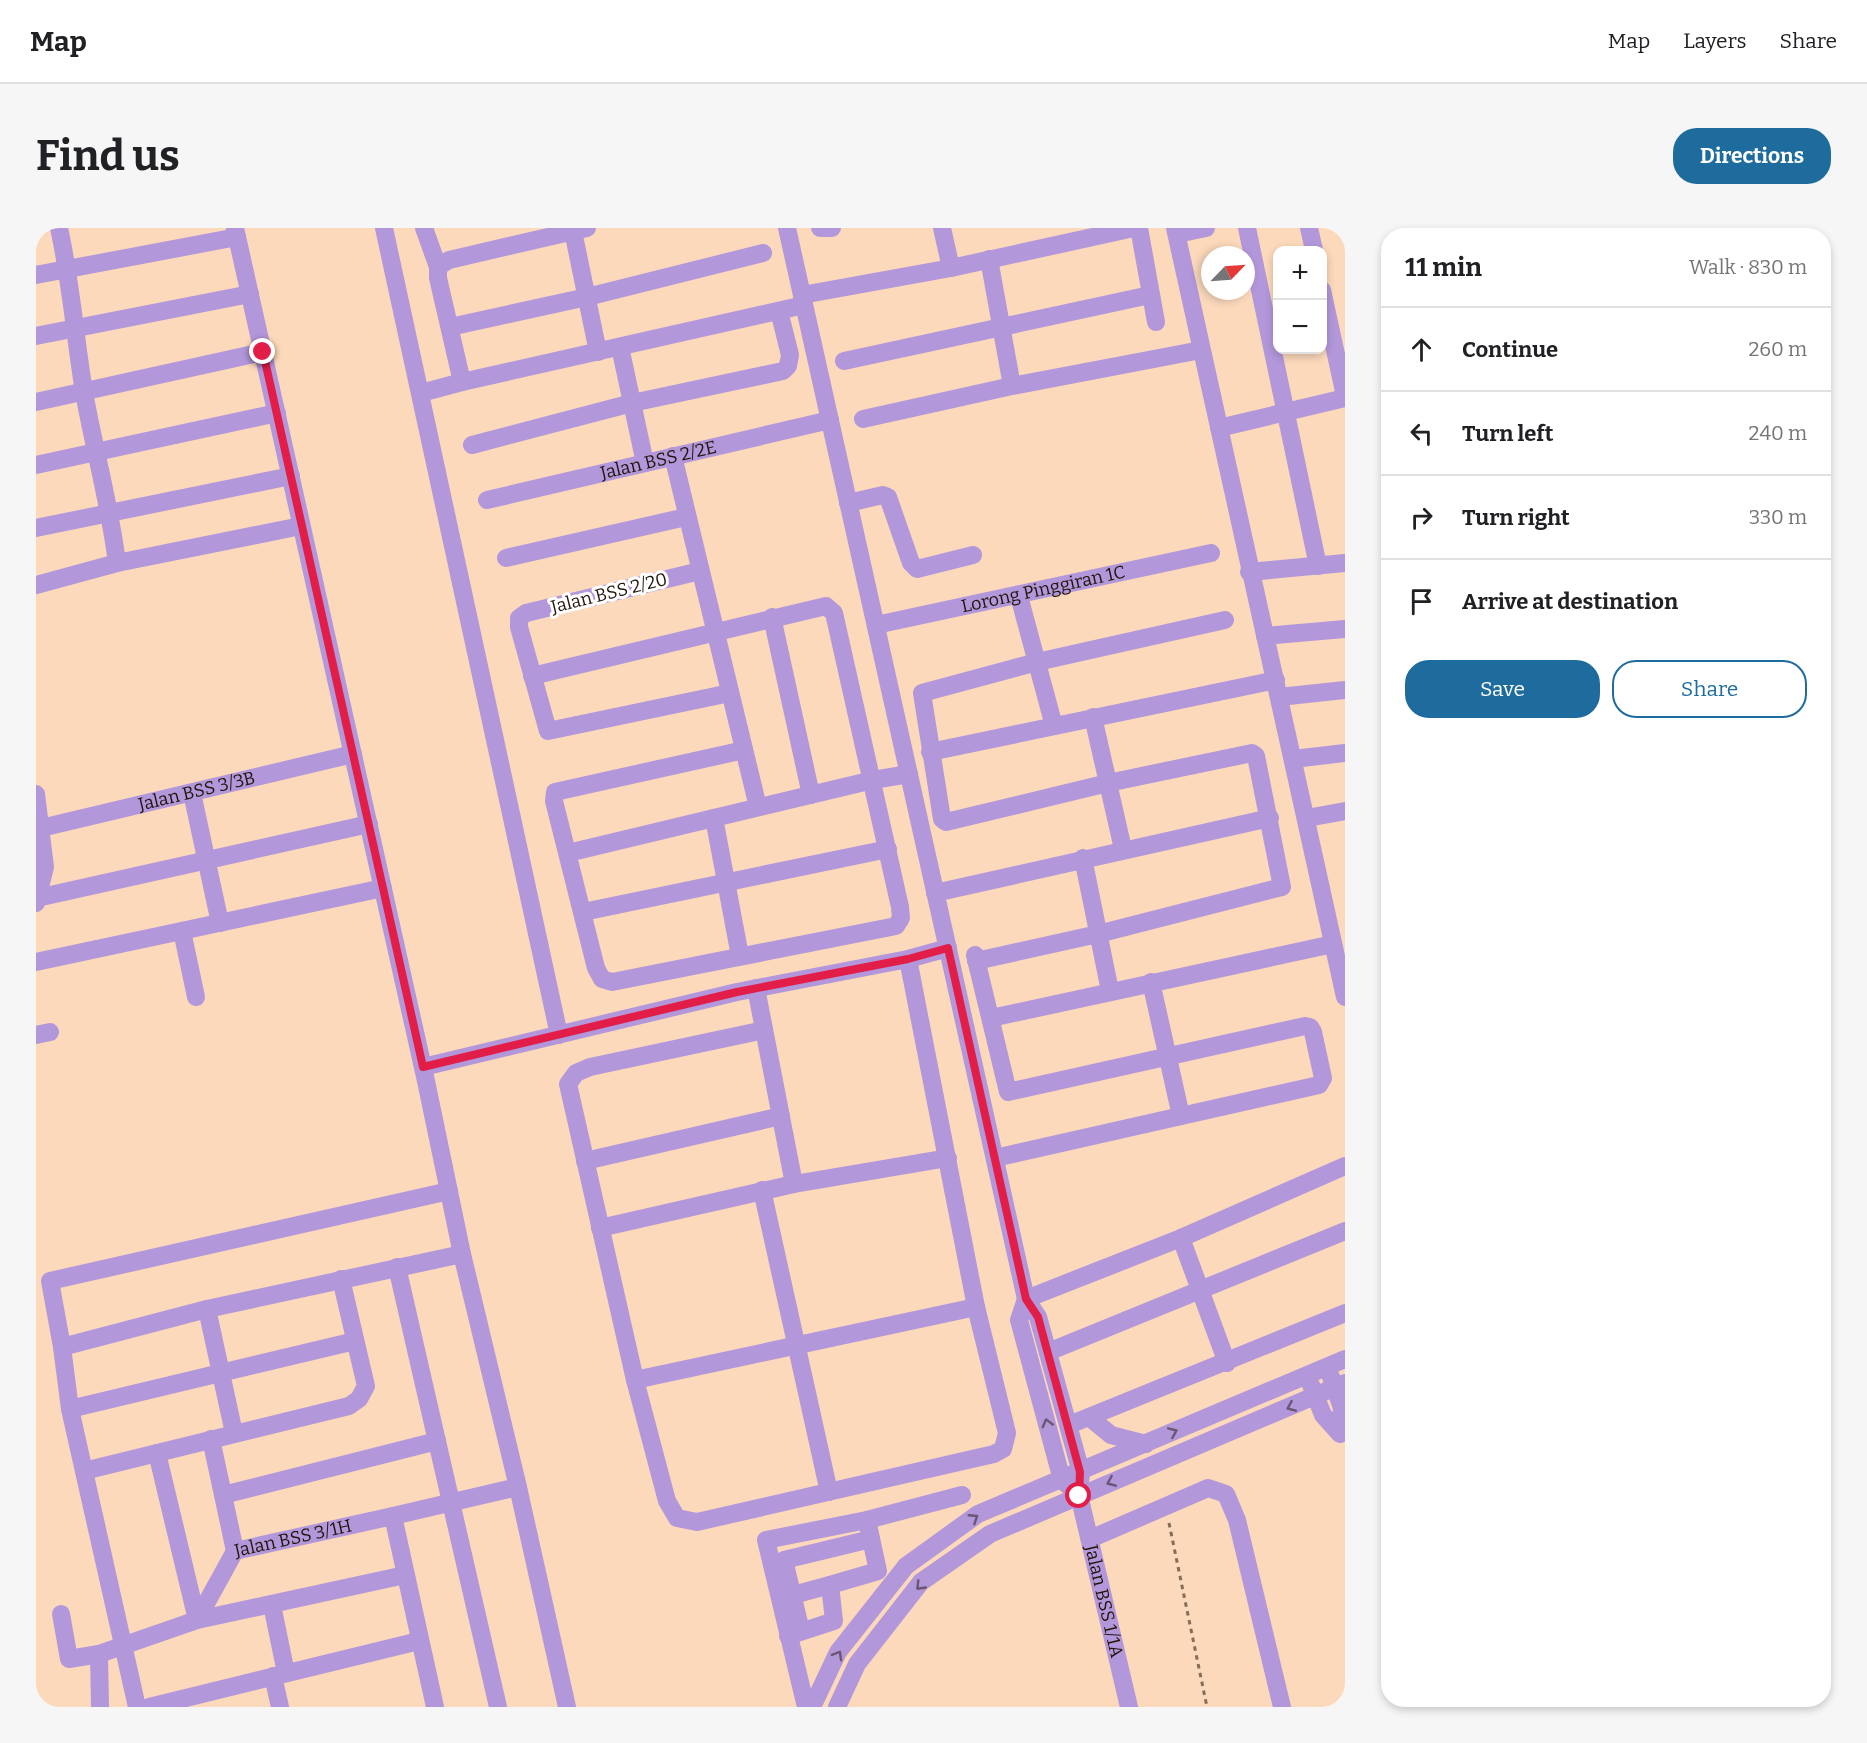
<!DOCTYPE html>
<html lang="en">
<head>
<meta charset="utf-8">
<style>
	:root { --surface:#fff; --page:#f6f6f6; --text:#202124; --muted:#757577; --line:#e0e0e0; --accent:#1e6b9e }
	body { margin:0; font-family:Bitter,serif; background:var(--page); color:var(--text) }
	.controls { position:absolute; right:18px; top:18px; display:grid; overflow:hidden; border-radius:12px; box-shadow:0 3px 9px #0003 }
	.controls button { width:54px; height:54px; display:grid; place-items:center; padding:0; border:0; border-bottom:2px solid var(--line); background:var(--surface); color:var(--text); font:30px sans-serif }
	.compass { position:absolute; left:1165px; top:18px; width:54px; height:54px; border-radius:50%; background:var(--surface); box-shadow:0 3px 9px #0003; rotate:65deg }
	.stop { position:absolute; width:18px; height:18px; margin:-14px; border:4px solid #e11d48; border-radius:50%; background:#fff }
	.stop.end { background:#e11d48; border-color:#fff; box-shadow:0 2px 6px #0008 }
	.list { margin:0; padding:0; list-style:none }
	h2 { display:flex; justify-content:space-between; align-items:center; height:78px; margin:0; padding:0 24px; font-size:26px }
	h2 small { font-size:20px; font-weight:400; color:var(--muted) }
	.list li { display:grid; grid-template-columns:39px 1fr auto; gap:18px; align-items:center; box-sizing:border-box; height:84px; padding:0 24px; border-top:2px solid var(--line) }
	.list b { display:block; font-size:22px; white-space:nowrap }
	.list em { font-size:20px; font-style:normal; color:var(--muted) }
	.actions { display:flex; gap:12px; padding:18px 24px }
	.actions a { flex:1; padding:14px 0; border:2px solid var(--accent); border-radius:24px; text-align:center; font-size:21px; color:var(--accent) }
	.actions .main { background:var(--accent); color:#fff }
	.icon { flex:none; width:33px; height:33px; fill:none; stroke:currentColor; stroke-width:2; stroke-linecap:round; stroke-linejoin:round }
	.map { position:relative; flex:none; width:1309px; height:1479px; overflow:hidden; border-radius:24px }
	header { display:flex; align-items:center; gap:36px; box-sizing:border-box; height:84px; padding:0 30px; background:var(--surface); border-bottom:2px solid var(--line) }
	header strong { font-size:28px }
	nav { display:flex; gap:33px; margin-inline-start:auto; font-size:21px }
	.intro { display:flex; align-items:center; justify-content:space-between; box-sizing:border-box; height:144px; padding:0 36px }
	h1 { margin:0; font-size:42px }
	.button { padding:15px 27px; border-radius:24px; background:var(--accent); color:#fff; font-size:21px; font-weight:700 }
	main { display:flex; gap:36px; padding:0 36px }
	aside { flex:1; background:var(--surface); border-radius:24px; box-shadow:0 3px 9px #0003 }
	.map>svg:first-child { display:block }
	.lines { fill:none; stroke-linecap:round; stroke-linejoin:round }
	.path { stroke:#846e5a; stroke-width:3; stroke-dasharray:4.5 4.5; stroke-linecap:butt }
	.minor { stroke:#b297da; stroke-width:18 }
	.oneway { stroke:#6a5672 }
	.route { stroke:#e11d48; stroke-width:8 }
	.labels { text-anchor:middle; stroke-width:6; stroke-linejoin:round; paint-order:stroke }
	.street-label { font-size:18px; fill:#21150a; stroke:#fff }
</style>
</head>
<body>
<header>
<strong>Map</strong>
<nav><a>Map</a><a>Layers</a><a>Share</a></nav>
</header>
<div class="intro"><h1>Find us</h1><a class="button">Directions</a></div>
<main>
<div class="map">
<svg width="1309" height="1479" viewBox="0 0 1309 1479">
	<rect width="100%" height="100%" fill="#fcd9bb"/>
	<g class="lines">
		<path class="path" d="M 1133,1295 L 1171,1479"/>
		<g class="minor">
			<path d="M 23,0 C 35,54 39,109 48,164 C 58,221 74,277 81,335"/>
			<path d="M 199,0 L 390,853 L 426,1026 L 482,1259 L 531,1479"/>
			<path d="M 348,0 L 523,807"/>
			<path d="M 388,0 L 402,39 L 402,50 L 426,154 L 768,77"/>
			<path id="s1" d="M 751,0 L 990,1071 L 1002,1089 L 1045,1244 L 1043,1267 L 1093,1479"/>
			<path d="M 784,0 L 796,0"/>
			<path d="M 906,0 L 915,40"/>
			<path d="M 1103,0 L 1120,94"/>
			<path d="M 1139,0 L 1309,769"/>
			<path d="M 1211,0 L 1282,338"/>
			<path d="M 1273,0 L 1278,22"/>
			<path d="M 537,3 L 562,124"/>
			<path d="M 1141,6 L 1170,0"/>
			<path d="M 953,31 L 976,158"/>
			<path d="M 402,39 L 413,32 L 551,0"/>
			<path d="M 0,47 L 201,9"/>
			<path d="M 1286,62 L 1309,168"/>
			<path d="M 766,67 L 915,40 L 1098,0"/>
			<path d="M 414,99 L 551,69 L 727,25"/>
			<path d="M 0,108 L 214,66"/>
			<path d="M 584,119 L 609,235"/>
			<path d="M 808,133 L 1114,67"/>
			<path d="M 385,165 L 426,154"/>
			<path d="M 0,174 L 227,124"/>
			<path d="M 827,191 L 976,158 L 1165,122"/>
			<path d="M 1183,200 L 1309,170"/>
			<path d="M 436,217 L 596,175 L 747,143 L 752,138 L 754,127 L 743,83"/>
			<path d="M 637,228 L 722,579"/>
			<path d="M 0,237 L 241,185"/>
			<path id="s2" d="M 451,272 L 794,192"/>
			<path d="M 812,275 L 847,267 L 852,269 L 875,335 L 881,341 L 937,327"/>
			<path d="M 0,300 L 255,248"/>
			<path d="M 470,330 L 650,289"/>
			<path d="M 664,343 L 490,385 L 483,390 L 483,399 L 512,503 L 694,465"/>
			<path d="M 1213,344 L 1309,335"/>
			<path d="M 0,357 L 81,335 L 265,298"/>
			<path d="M 983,368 L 1018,498"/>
			<path d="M 736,389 L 775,567"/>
			<path id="s3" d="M 840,397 L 1175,325"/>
			<path d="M 1229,408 L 1309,401"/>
			<path d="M 496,448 L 790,378 L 798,385 L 864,679 L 865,690 L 860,698 L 576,754 L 566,751 L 560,740 L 518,573 L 519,564 L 708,522"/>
			<path d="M 1243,469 L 1309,462"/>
			<path d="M 1057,489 L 1087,621"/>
			<path d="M 894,524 L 1240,452"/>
			<path d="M 1257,531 L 1309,525"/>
			<path d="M 156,565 L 184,695"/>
			<path d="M 0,566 L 9,639 L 0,675"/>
			<path d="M 678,590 L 704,728"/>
			<path d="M 1271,590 L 1309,583"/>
			<path id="s4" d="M 5,600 L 317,526"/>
			<path d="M 532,625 L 837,552 L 873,546"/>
			<path d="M 1047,630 L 1074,763"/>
			<path d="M 899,665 L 1234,590"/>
			<path d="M 1,670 L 333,596"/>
			<path d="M 547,684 L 852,621"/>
			<path d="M 146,703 L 160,769"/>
			<path d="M 939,727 L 972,864 L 1269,798 L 1274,799 L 1277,804 L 1287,850 L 1283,857 L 959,930"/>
			<path d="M 940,733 L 1062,706 L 1246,659 L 1220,528 L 1216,525 L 1072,555 L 910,594 L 906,591 L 886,465 L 1001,434 L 1189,392"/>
			<path d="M 0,734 L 347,660"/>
			<path d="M 1115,754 L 1145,888"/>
			<path d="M 720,760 L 758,956"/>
			<path d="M 955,790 L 1297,716"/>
			<path d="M 728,802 L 554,839 L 540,845 L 532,856 L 599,1152 L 631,1273 L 641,1290 L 661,1294 L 958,1226 L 967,1221 L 971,1205 L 940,1079 L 872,731"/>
			<path d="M 0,807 L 14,804"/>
			<path d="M 387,839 L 701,764 L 872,731 L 912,720"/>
			<path d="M 549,933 L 745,888"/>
			<path d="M 726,962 L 793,1264"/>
			<path d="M 564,1000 L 758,956 L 912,930"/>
			<path d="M 1145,1010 L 1191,1135"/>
			<path d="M 361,1039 L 462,1479"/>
			<path d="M 990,1071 L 1145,1010 L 1309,938"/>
			<path d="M 990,1071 L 983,1092 L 1026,1252 L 1035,1260"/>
			<path d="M 171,1081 L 198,1205"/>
			<path d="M 26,1119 L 14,1053 L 413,963"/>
			<path d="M 1012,1124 L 1309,1003"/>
			<path d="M 599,1152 L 940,1079"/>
			<path d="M 1275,1157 L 1287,1187 L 1304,1206 L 1306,1180 L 1295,1149"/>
			<path d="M 34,1181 L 319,1113"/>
			<path d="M 1053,1189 L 1075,1207 L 1110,1216"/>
			<path d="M 1033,1197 L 1309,1085"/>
			<path id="s5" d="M 175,1211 L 199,1323 L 357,1288"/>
			<path d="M 121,1225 L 161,1392 L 369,1347"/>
			<path d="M 48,1243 L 313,1178 L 323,1171 L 330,1158 L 305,1051"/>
			<path d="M 187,1267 L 401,1213"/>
			<path d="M 1054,1311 L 1172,1260 L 1190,1266 L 1201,1292 L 1246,1479"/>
			<path d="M 757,1367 L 794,1357"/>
			<path d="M 236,1377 L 250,1445"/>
			<path d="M 25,1386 L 33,1431 L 63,1426 L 161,1392 L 199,1323"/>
			<path d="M 765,1403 L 748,1332 L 835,1311"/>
			<path d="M 752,1408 L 798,1393 L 794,1357 L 842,1343 L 831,1292"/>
			<path d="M 63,1426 L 64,1479"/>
			<path d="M 237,1448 L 244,1479"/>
			<path d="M 101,1479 L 34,1181 L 26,1119 L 171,1081 L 426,1026"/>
			<path d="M 113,1479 L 383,1413"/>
			<path d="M 399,1479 L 357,1288 L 482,1259"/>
			<path d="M 770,1479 L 730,1312 L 831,1292 L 926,1267"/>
			<path d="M 776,1479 L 802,1424 L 870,1338 L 942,1286 L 1309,1131"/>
			<path d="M 801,1479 L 821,1436 L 885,1354 L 954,1306 L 1309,1155"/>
		</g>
	</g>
	<defs><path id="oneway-chevron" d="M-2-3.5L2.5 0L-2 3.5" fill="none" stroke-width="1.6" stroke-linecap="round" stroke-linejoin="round" transform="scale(1.5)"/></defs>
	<g class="oneway">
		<use href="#oneway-chevron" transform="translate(1255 1179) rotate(157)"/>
		<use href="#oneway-chevron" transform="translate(1011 1195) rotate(-105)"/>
		<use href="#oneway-chevron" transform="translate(1137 1204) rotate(-23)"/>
		<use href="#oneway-chevron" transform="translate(1075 1254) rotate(157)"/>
		<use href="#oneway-chevron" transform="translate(938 1290) rotate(-33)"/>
		<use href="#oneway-chevron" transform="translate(884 1358) rotate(134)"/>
		<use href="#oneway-chevron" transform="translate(802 1427) rotate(-60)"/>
	</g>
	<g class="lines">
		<path class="route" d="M 227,124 L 387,839 L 701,764 L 872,731 L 912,720 L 990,1071 L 1002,1089 L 1044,1244 L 1043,1268"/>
	</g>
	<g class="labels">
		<g class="street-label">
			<text dy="6" stroke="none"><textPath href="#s2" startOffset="176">Jalan BSS 2/2E</textPath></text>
			<text dy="6" stroke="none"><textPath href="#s3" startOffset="171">Lorong Pinggiran 1C</textPath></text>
			<text transform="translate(573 365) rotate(-14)" y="6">Jalan BSS 2/20</text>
			<text dy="6" stroke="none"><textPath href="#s4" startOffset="160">Jalan BSS 3/3B</textPath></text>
			<text dy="6" stroke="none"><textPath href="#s5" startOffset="174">Jalan BSS 3/1H</textPath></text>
			<text dy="6" stroke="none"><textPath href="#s1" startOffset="1412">Jalan BSS 1/1A</textPath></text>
		</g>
	</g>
</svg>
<div class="controls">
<button>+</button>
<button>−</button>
</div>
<svg class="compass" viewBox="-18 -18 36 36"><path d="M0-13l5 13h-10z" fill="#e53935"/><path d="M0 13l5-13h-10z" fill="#757577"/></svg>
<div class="stop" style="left:1043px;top:1268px"></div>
<div class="stop end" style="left:227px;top:124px"></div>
</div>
<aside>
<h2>11 min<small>Walk · 830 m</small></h2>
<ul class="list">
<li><svg class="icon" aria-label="ahead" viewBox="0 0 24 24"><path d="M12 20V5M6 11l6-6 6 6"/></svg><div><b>Continue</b></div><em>260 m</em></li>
<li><svg class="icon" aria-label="left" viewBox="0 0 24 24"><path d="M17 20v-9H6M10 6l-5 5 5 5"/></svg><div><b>Turn left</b></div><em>240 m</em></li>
<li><svg class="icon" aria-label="right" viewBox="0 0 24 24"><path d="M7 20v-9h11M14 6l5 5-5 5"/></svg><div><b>Turn right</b></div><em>330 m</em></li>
<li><svg class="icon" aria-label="arrive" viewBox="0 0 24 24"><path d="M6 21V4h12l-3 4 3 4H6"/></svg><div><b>Arrive at destination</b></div></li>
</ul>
<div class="actions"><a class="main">Save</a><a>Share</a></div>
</aside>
</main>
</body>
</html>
